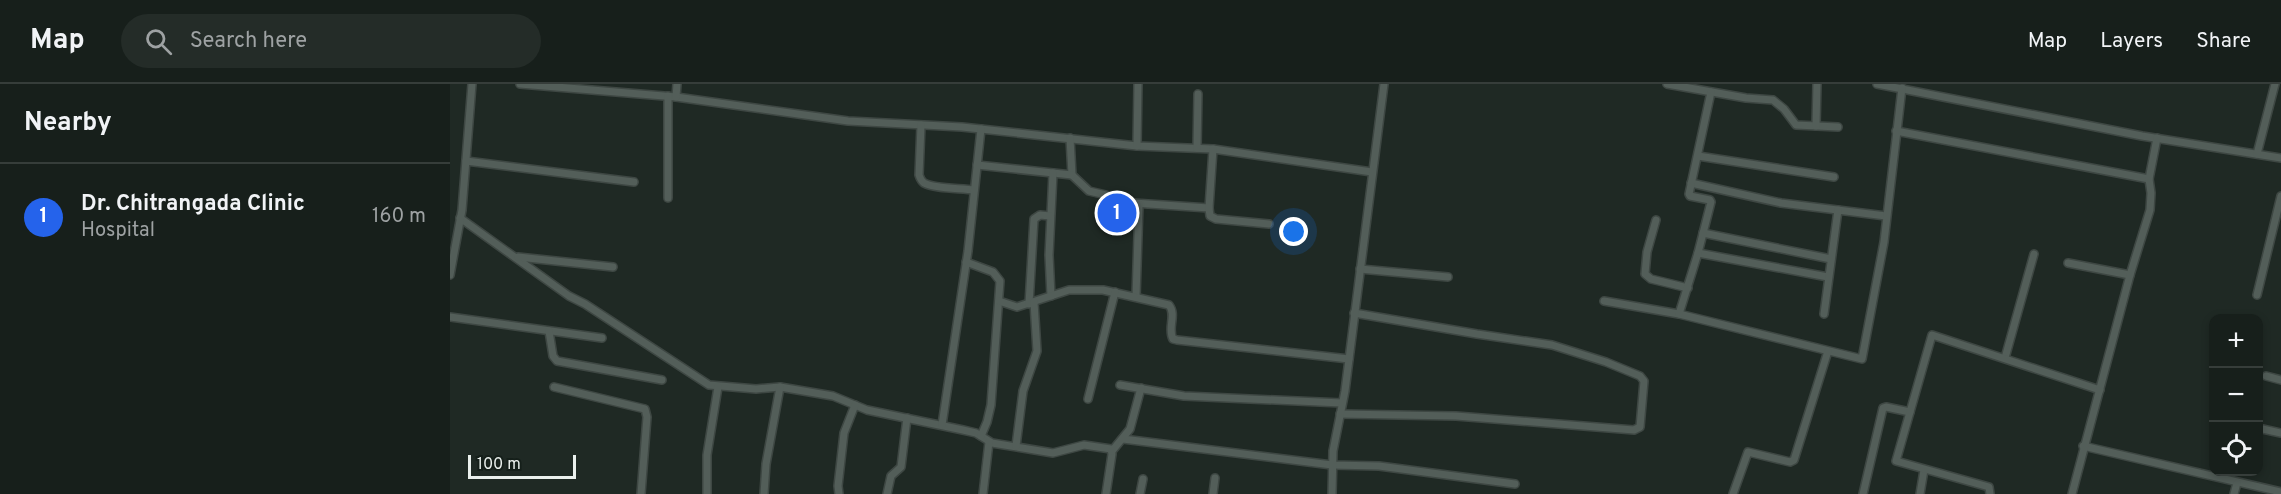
<!DOCTYPE html>
<html lang="en">
<head>
<meta charset="utf-8">
<style>
	:root { --surface:#171f1b; --page:#242c28; --text:#f1f3f6; --muted:#9ea2a3; --line:#363d3a; --accent:#2563eb }
	body { margin:0; font-family:Overpass,sans-serif; background:var(--page); color:var(--text) }
	.controls { position:absolute; right:18px; bottom:18px; display:grid; overflow:hidden; border-radius:12px; box-shadow:0 3px 9px #0003 }
	.controls button { width:54px; height:54px; display:grid; place-items:center; padding:0; border:0; border-bottom:2px solid var(--line); background:var(--surface); color:var(--text); font:30px sans-serif }
	.scale { position:absolute; left:18px; bottom:15px; width:108px; box-sizing:border-box; padding-left:6px; border:3px solid #eaf0ed; border-top:0; font-size:16px; line-height:21px; white-space:nowrap; color:#eaf0ed; -webkit-text-stroke:4px #151f1a; paint-order:stroke }
	.you { position:absolute; left:844px; top:148px; width:21px; height:21px; margin:-15px; border:4px solid #fff; border-radius:50%; background:#1a73e8; box-shadow:0 0 0 9px #1a73e833 }
	.badge { display:grid; place-items:center; width:39px; height:39px; border-radius:50%; background:var(--accent); color:#fff; font-size:20px; font-weight:700 }
	.pin { position:absolute; translate:-50% -50%; border:3px solid #fff; box-shadow:0 2px 6px #0006 }
	.list { margin:0; padding:0; list-style:none }
	h2 { display:flex; justify-content:space-between; align-items:center; height:78px; margin:0; padding:0 24px; font-size:26px }
	h2 small { font-size:20px; font-weight:400; color:var(--muted) }
	.list li { display:grid; grid-template-columns:39px 1fr auto; gap:18px; align-items:center; box-sizing:border-box; height:108px; padding:0 24px; border-top:2px solid var(--line) }
	.list b { display:block; font-size:22px; white-space:nowrap }
	.list p { margin:0; font-size:20px; white-space:nowrap; color:var(--muted) }
	.list em { font-size:20px; font-style:normal; color:var(--muted) }
	.icon { flex:none; width:33px; height:33px; fill:none; stroke:currentColor; stroke-width:2; stroke-linecap:round; stroke-linejoin:round }
	.map { position:relative; flex:none; width:1831px; height:410px; overflow:hidden }
	header { display:flex; align-items:center; gap:36px; box-sizing:border-box; height:84px; padding:0 30px; background:var(--surface); border-bottom:2px solid var(--line) }
	header strong { font-size:28px }
	nav { display:flex; gap:33px; margin-inline-start:auto; font-size:21px }
	.search { width:420px; height:54px; background:var(--page); display:flex; align-items:center; gap:15px; box-sizing:border-box; padding:0 21px; border-radius:33px; color:var(--muted); font-size:22px }
	main { display:flex }
	aside { flex:1; background:var(--surface) }
	.map>svg:first-child { display:block }
	.lines { fill:none; stroke-linecap:round; stroke-linejoin:round }
	.street-casing { stroke:#3e4743; stroke-width:10 }
	.street { stroke:#535e59; stroke-width:7 }
</style>
</head>
<body>
<header>
<strong>Map</strong>
<div class="search"><svg class="icon" aria-label="search" viewBox="0 0 24 24"><circle cx="10" cy="10" r="6"/><path d="M15 15l6 6"/></svg>Search here</div>
<nav><a>Map</a><a>Layers</a><a>Share</a></nav>
</header>
<main>
<aside>
<h2>Nearby<small></small></h2>
<ul class="list">
<li><span class="badge">1</span><div><b>Dr. Chitrangada Clinic</b><p>Hospital</p></div><em>160 m</em></li>
</ul>
</aside>
<div class="map">
<svg width="1831" height="410" viewBox="0 0 1831 410">
	<rect width="100%" height="100%" fill="#1f2924"/>
	<g class="lines">
		<defs>
			<g id="street">
				<path d="M 70,0 L 226,13 L 398,37 L 512,43 L 687,62 L 763,65 L 922,88"/>
				<path d="M 1217,0 L 1296,14 L 1323,16 L 1334,25 L 1346,41 L 1388,43"/>
				<path d="M 1427,0 L 1692,52 L 1831,74"/>
				<path d="M 226,13 L 227,0"/>
				<path d="M 471,41 L 469,91 C 470,94 471,97 474,99 C 484,105 512,104 524,106"/>
				<path d="M 1366,42 L 1367,0"/>
				<path d="M 1446,47 L 1699,95"/>
				<path d="M 620,54 L 622,91 L 639,107 L 656,111 L 668,118 L 759,124"/>
				<path d="M 687,62 L 688,0"/>
				<path d="M 747,64 L 748,10"/>
				<path d="M 763,65 L 759,124 L 760,132 L 766,135 L 819,140"/>
				<path d="M 1807,70 L 1825,0"/>
				<path d="M 1248,72 L 1384,93"/>
				<path d="M 16,77 L 184,98"/>
				<path d="M 527,81 L 622,91"/>
				<path d="M 1241,99 L 1331,119 L 1436,132"/>
				<path d="M 218,114 L 218,12"/>
				<path d="M 10,134 L 119,212 L 135,220 L 259,301 L 306,305 L 330,303 L 383,312 L 417,326 L 513,346 L 526,349 L 542,359 L 603,369 L 634,361 L 661,365 L 662,370 L 656,410"/>
				<path d="M 1206,136 L 1197,168 L 1195,190 L 1201,195 L 1238,204"/>
				<path d="M 1253,149 L 1381,175"/>
				<path d="M 1248,169 L 1378,193"/>
				<path d="M 68,173 L 163,183"/>
				<path d="M 516,178 L 543,188 L 550,197 L 541,321 L 537,338 L 531,352"/>
				<path d="M 1618,179 L 1680,191"/>
				<path d="M 910,185 L 998,193"/>
				<path d="M 0,191 L 12,126 L 22,0"/>
				<path d="M 1807,211 L 1831,112"/>
				<path d="M 601,212 L 599,171 L 603,89"/>
				<path d="M 686,213 L 689,120"/>
				<path d="M 549,217 L 567,223 L 619,206 L 653,206 L 719,221 C 727,231 717,244 723,255 L 727,256 L 899,275"/>
				<path d="M 1154,217 L 1229,230 L 1412,275 L 1434,158 L 1452,4"/>
				<path d="M 579,220 L 584,135 L 590,131 L 600,132"/>
				<path d="M 1229,230 L 1248,169 L 1261,118 L 1260,116 L 1240,112 L 1239,110 L 1261,8"/>
				<path d="M 1374,230 L 1388,126"/>
				<path d="M 0,233 L 152,254"/>
				<path d="M 99,247 L 103,272 L 107,277 L 212,296"/>
				<path d="M 1555,274 L 1584,170"/>
				<path d="M 1816,292 L 1831,296"/>
				<path d="M 670,301 L 734,312 L 892,319"/>
				<path d="M 104,303 L 195,325 L 197,333 L 191,410"/>
				<path d="M 638,315 L 665,208"/>
				<path d="M 890,330 L 1006,332 L 1184,346 L 1190,343 L 1194,297 L 1190,292 L 1156,278 L 1102,261 L 1027,250 L 904,229"/>
				<path d="M 492,341 L 518,167 L 531,45"/>
				<path d="M 1808,344 L 1831,349"/>
				<path d="M 673,355 L 882,381 L 929,382 L 1065,400"/>
				<path d="M 566,362 L 573,307 L 587,267 L 584,218"/>
				<path d="M 1633,362 L 1831,408"/>
				<path d="M 662,367 L 680,345 L 691,304"/>
				<path d="M 257,410 L 257,371 L 268,303"/>
				<path d="M 314,410 L 316,380 L 330,303"/>
				<path d="M 389,410 L 388,402 L 394,349 L 405,321"/>
				<path d="M 437,410 L 441,392 L 451,383 L 457,334"/>
				<path d="M 533,410 L 539,358"/>
				<path d="M 690,410 L 693,395"/>
				<path d="M 763,410 L 765,394"/>
				<path d="M 882,410 L 883,367 L 895,307 L 934,0"/>
				<path d="M 1283,410 L 1298,368 L 1340,378 L 1344,376 L 1378,267"/>
				<path d="M 1413,410 L 1433,324 L 1436,323 L 1460,328"/>
				<path d="M 1470,410 L 1474,386"/>
				<path d="M 1540,410 L 1539,403 L 1446,377 L 1482,251 L 1650,306"/>
				<path d="M 1622,410 L 1680,191 L 1700,126 L 1701,109 L 1699,95 L 1707,54"/>
				<path d="M 1784,410 L 1787,399"/>
			</g>
		</defs>
		<use href="#street" class="street-casing"/>
		<use href="#street" class="street"/>
	</g>
</svg>
<div class="controls">
<button>+</button>
<button>−</button>
<button><svg class="icon" aria-label="locate" viewBox="0 0 24 24"><circle cx="12" cy="12" r="6"/><path d="M12 2v4M12 18v4M2 12h4M18 12h4"/></svg></button>
</div>
<div class="scale">100 m</div>
<div class="you"></div>
<div class="pin badge" style="left:667px;top:129px">1</div>
</div>
</main>
</body>
</html>
